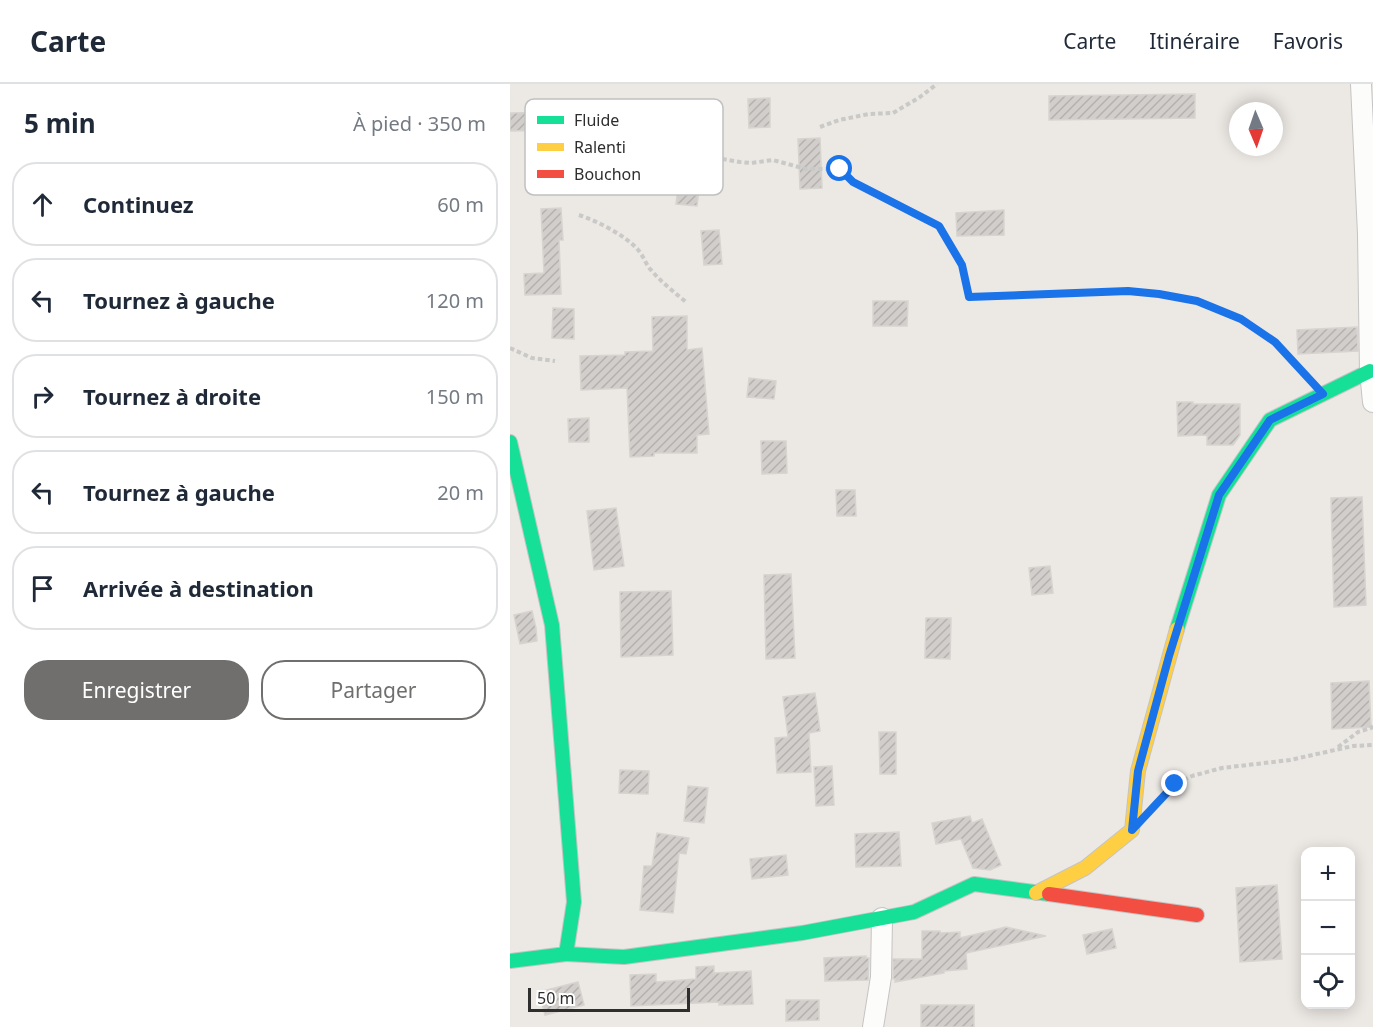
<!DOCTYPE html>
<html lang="fr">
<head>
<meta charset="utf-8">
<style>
	:root { --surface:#fff; --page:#f2f2f3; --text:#1f2937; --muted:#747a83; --line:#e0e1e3; --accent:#706f6e }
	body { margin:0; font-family:"Noto Sans",sans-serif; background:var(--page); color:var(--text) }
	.controls { position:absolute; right:18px; bottom:18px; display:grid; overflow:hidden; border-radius:12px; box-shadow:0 3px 15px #0003 }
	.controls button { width:54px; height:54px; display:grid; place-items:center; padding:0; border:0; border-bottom:2px solid var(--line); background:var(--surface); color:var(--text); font:30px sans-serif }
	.compass { position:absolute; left:719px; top:18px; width:54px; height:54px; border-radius:50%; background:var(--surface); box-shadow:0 3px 15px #0003; rotate:178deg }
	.scale { position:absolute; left:18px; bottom:15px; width:162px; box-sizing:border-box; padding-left:6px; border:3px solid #2e2e2e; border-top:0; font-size:16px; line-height:21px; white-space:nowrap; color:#2e2e2e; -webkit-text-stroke:4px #fff; paint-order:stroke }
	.stop { position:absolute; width:18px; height:18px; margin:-14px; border:4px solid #1a73e8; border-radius:50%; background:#fff }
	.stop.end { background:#1a73e8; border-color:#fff; box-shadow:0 2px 6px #0008 }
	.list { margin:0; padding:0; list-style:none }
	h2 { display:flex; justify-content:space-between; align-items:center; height:78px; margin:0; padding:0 24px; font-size:26px }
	h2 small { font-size:20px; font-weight:400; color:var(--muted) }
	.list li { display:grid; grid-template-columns:39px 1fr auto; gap:18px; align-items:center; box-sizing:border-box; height:84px; margin:0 12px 12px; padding:0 12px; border:2px solid var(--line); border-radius:24px }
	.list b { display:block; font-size:22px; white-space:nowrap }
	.list em { font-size:20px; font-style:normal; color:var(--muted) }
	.actions { display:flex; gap:12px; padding:18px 24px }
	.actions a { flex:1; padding:14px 0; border:2px solid var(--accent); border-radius:24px; text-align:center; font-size:21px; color:var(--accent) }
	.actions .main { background:var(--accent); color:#fff }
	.icon { flex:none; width:33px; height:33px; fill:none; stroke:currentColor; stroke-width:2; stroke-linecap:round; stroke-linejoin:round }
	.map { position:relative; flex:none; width:863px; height:943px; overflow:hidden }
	header { display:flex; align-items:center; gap:36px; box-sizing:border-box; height:84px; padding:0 30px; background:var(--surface); border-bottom:2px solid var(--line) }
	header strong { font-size:28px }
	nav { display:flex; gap:33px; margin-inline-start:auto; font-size:21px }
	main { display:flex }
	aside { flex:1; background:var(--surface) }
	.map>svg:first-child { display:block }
	.building { fill:url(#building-hatch); stroke:#d7d4d0; stroke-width:1.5 }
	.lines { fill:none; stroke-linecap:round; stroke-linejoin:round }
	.street-casing { stroke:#c5c4c5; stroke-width:22 }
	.fast-casing { stroke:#c5c4c5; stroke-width:16 }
	.slow-casing { stroke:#c5c4c5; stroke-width:16 }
	.jam-casing { stroke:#c5c4c5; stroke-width:16 }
	.path { stroke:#c9c9c8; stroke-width:4; stroke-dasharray:4.5 3; stroke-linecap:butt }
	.street { stroke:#fcfcfb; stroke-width:20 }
	.fast { stroke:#16e098; stroke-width:14 }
	.slow { stroke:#ffcf43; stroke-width:14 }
	.jam { stroke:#f24e42; stroke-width:14 }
	.route { stroke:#1a73e8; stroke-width:8 }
	.key { fill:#fff; stroke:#c0c0c0; stroke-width:1.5 }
	.key-label { font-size:16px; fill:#2e2e2e }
</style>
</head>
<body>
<header>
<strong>Carte</strong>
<nav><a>Carte</a><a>Itinéraire</a><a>Favoris</a></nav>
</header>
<main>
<aside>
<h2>5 min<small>À pied · 350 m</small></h2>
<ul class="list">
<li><svg class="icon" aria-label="ahead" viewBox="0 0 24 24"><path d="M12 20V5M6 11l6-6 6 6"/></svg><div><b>Continuez</b></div><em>60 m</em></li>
<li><svg class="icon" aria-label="left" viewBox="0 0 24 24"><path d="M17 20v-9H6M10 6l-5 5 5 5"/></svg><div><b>Tournez à gauche</b></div><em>120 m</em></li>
<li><svg class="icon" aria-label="right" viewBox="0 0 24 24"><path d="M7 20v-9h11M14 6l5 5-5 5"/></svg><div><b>Tournez à droite</b></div><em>150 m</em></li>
<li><svg class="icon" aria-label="left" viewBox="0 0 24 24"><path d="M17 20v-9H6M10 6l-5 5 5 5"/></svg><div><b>Tournez à gauche</b></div><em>20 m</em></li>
<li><svg class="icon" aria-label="arrive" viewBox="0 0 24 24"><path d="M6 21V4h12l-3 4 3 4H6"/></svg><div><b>Arrivée à destination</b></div></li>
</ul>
<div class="actions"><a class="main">Enregistrer</a><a>Partager</a></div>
</aside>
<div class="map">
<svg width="863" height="943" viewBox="0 0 863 943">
	<defs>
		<pattern id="building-hatch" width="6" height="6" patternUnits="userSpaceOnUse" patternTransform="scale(1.5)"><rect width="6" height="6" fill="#d1cecb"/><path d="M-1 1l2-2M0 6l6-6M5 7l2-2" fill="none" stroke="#b4b1af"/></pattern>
	</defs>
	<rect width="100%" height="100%" fill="#ece8e4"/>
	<g class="building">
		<path d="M 685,10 L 685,34 L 539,36 L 539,12 Z"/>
		<path d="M 260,14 L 260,43 L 239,44 L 238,15 Z"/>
		<path d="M 50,28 L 50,46 L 0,47 L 0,29 Z"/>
		<path d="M 310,54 L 312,104 L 290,105 L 288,55 Z"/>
		<path d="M 170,87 L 191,89 L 187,122 L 166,120 Z"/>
		<path d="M 51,124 L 53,156 L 49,156 L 51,210 L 15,211 L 14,190 L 34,189 L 31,125 Z"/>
		<path d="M 494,126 L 494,151 L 447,152 L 446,129 Z"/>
		<path d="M 209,146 L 212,180 L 194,181 L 191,147 Z"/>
		<path d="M 363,217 L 398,217 L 397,242 L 363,242 Z"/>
		<path d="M 43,224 L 64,225 L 64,255 L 42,254 Z"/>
		<path d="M 177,232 L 177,266 L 192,264 L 199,350 L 187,351 L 187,369 L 144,369 L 144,372 L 120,373 L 117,304 L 71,306 L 70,272 L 115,271 L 115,268 L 143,267 L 142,233 Z"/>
		<path d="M 847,243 L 848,267 L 788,270 L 787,246 Z"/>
		<path d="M 239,294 L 266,297 L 264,315 L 237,313 Z"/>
		<path d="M 667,318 L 683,318 L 683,320 L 730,320 L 730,351 L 723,361 L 697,361 L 697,351 L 668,352 Z"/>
		<path d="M 79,334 L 79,358 L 59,358 L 58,335 Z"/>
		<path d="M 251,357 L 276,357 L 277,389 L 252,390 Z"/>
		<path d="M 326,406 L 345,406 L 346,432 L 327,432 Z"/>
		<path d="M 852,413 L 856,521 L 824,523 L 821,414 Z"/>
		<path d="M 106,424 L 114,482 L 84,486 L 77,427 Z"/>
		<path d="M 540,482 L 543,509 L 522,511 L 519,484 Z"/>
		<path d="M 281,490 L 285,574 L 256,575 L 254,491 Z"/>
		<path d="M 161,507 L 163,571 L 111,573 L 110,508 Z"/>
		<path d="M 22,527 L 26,544 L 27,557 L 10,560 L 4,531 Z"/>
		<path d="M 416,534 L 441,534 L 440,575 L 415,574 Z"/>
		<path d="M 859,597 L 861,643 L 822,645 L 821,599 Z"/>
		<path d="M 305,609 L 310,647 L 299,649 L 301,688 L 267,689 L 265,654 L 278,653 L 273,613 Z"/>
		<path d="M 369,648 L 386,648 L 386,690 L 370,690 Z"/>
		<path d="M 322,682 L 324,721 L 306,722 L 304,683 Z"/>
		<path d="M 110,686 L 139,687 L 138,710 L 109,709 Z"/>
		<path d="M 178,702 L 198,704 L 194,739 L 174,737 Z"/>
		<path d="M 460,732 L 462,739 L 472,735 L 491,781 L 480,786 L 463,784 L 451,755 L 426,760 L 422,739 Z"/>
		<path d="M 389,748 L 391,782 L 346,783 L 345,750 Z"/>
		<path d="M 147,749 L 179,754 L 176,770 L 169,769 L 163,829 L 130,826 L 134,782 L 142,782 Z"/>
		<path d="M 276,771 L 278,791 L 242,795 L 240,775 Z"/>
		<path d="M 767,801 L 772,875 L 730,878 L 726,804 Z"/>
		<path d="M 496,843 L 536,852 L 456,869 L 457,885 L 434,887 L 434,889 L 385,898 L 385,895 L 383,895 L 383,875 L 412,875 L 412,847 L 430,847 L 430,849 L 450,848 L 450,854 Z"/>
		<path d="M 602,845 L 606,864 L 577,870 L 573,851 Z"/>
		<path d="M 356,872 L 356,874 L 359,874 L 358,896 L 315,897 L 314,874 Z"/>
		<path d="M 204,882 L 204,889 L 241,887 L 243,920 L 209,921 L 209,918 L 121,922 L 120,891 L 146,890 L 146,898 L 186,895 L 186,883 Z"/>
		<path d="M 68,898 L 74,921 L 35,931 L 29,908 Z"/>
		<path d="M 276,916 L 309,916 L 309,936 L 276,937 Z"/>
		<rect x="411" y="921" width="53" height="22"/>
	</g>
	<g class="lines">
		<defs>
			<g id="street">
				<path d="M 851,0 L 858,150 L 860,287 L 863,318"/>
				<path d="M 363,943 L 371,893 L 372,834"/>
			</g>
			<g id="fast">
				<path d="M 0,358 L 42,541 L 64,818 L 56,870 L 0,877"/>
				<path d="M 667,545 L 709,411 L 760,336 L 860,287"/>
				<path d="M 56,870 L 114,873 L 292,849 L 404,828 L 464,800 L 539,810"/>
			</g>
			<path id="slow" d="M 526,809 L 575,784 L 622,746 L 628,687 L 667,545"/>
			<path id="jam" d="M 539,810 L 687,831"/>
		</defs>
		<use href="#street" class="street-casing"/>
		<use href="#fast" class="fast-casing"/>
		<use href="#slow" class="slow-casing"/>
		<use href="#jam" class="jam-casing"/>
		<g class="path">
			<path d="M 54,19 L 68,23 L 110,26 L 137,34 L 154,50 L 174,60 L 190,71 L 230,78 L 241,79 L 263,76 L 296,85 L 330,85 L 343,98 L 429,142 L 452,181 L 459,213 C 493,211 527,210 561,209 C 621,207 676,206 731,235 C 757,249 777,270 797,292"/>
			<path d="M 310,43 L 329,36 L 359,30 L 383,29 L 410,13 L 427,0"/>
			<path d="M 69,131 C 87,137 117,152 129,167 C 134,173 136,181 141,186 C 151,198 164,208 176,218"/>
			<path d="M 0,264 L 22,274 L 45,277"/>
			<path d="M 828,663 L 848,648 L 861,644 L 863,642"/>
			<path d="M 651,715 L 665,700 L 682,692 L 712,684 L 780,676 L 843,662 L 863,661"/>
		</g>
		<use href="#street" class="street"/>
		<use href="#fast" class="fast"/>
		<use href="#slow" class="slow"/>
		<use href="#jam" class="jam"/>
	</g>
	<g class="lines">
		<path class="route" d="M 330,85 L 343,98 L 429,142 L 452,181 L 459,213 L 618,207 L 649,210 L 687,217 L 731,235 L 765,258 L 813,310 L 760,336 L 709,411 L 659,572 L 628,687 L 622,746 L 665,700"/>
	</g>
	<rect x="15" y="15" width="198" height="96" rx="9" class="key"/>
	<rect x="27" y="32" width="27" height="8" fill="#16e098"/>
	<rect x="27" y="59" width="27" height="8" fill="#ffcf43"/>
	<rect x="27" y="86" width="27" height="8" fill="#f24e42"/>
	<g class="key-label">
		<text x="64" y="42">Fluide</text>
		<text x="64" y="69">Ralenti</text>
		<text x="64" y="96">Bouchon</text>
	</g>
</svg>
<div class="controls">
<button>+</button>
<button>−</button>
<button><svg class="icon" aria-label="locate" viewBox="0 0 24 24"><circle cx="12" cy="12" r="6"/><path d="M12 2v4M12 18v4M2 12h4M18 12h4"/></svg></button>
</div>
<svg class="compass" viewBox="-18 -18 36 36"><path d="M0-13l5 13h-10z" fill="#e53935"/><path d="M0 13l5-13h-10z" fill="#747a83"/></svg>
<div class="scale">50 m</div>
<div class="stop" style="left:330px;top:85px"></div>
<div class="stop end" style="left:665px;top:700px"></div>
</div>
</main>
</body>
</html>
